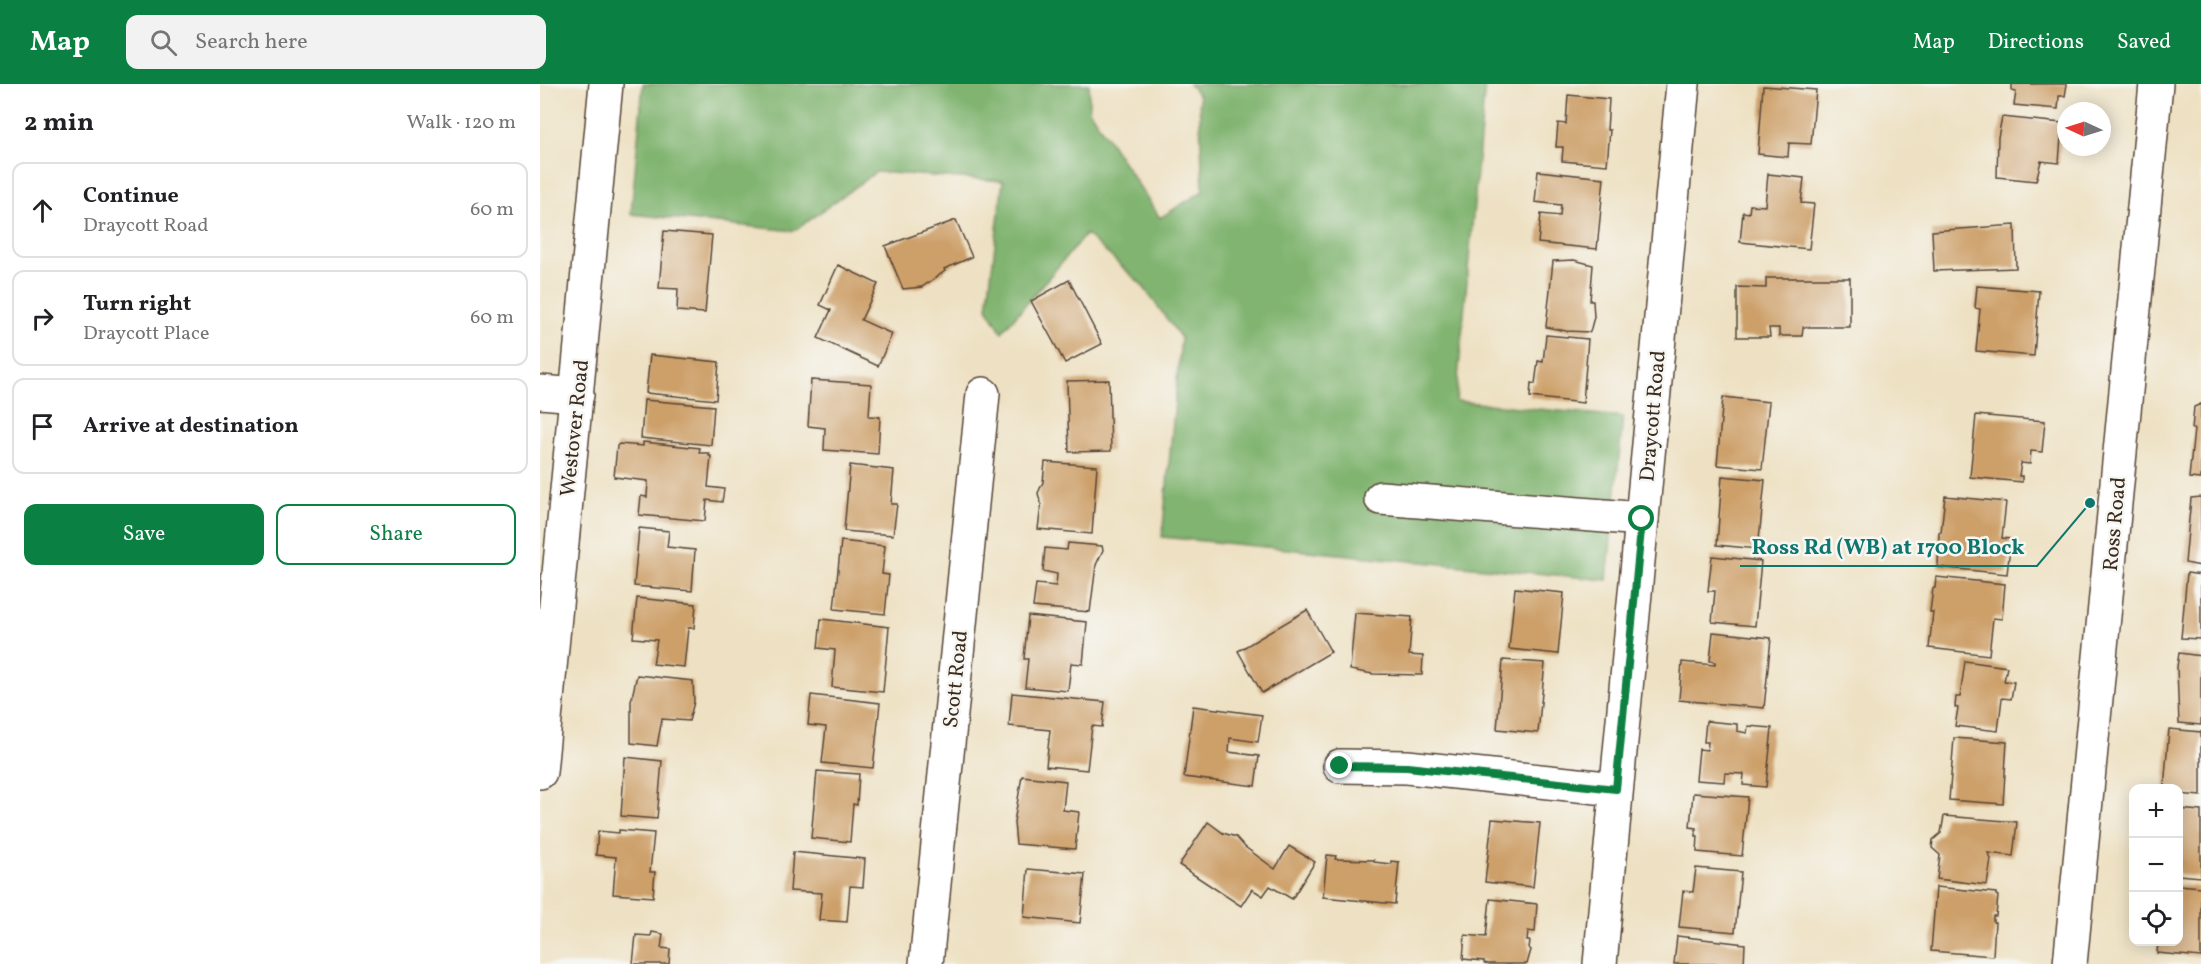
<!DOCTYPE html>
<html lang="en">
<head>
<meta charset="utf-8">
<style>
	:root { --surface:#fff; --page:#f2f2f2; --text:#202124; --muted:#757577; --line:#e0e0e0; --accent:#0b8043 }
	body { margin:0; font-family:Vollkorn,serif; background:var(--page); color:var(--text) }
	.controls { position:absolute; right:18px; bottom:18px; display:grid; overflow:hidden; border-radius:12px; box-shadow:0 3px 15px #0003 }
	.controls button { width:54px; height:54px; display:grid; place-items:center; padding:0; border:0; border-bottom:2px solid var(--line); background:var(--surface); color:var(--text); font:30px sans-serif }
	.compass { position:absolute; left:1517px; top:18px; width:54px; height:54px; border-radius:50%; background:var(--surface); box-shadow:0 3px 15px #0003; rotate:274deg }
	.stop { position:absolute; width:18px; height:18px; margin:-14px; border:4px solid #0b8043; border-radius:50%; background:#fff }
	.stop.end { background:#0b8043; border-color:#fff; box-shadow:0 2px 6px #0008 }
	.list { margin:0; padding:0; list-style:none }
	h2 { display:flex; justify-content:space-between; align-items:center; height:78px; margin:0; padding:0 24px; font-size:26px }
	h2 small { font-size:20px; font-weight:400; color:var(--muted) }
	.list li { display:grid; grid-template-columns:39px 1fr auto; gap:18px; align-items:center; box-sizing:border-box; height:96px; margin:0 12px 12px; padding:0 12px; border:2px solid var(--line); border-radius:12px }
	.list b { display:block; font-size:22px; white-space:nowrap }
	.list p { margin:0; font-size:20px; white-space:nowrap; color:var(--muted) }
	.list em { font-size:20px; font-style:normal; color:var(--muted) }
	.actions { display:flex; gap:12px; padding:18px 24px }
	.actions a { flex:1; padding:14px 0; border:2px solid var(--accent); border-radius:12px; text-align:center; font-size:21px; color:var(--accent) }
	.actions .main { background:var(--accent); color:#fff }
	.icon { flex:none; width:33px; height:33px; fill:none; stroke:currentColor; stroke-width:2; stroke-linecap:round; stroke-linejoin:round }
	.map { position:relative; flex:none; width:1661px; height:880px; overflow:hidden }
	header { display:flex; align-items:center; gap:36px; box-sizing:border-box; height:84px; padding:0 30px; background:var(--accent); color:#fff }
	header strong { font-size:28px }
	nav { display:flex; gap:33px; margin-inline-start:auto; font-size:21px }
	.search { width:420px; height:54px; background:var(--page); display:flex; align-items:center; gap:15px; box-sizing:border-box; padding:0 21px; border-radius:12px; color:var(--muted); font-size:22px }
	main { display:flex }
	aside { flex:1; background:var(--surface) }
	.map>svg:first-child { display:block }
	.forest { fill:#80b470; stroke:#5e6f47; stroke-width:1.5 }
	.building { fill:#cda06a }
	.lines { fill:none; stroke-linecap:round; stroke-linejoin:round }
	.minor-casing { stroke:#564537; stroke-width:36 }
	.minor { stroke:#fff; stroke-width:33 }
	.route { stroke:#0b8043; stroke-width:8 }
	.labels { text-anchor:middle; stroke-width:5; stroke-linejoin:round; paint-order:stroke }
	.street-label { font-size:21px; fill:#3b2a1e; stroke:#f6f6f2 }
	.leader { fill:none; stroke:#0f766e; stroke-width:2 }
	.callout-dot { fill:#0f766e; stroke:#f6f6f2; stroke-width:2 }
	.callout-label { font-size:22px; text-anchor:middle; font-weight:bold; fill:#0f766e; stroke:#f6f6f2; stroke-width:5; stroke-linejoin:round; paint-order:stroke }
</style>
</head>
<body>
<header>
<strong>Map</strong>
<div class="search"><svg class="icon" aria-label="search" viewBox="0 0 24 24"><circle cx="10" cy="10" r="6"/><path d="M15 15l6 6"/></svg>Search here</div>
<nav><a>Map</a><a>Directions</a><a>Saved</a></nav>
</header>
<main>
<aside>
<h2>2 min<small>Walk · 120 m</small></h2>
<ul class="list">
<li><svg class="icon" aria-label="ahead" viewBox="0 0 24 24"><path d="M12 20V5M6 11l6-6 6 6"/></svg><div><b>Continue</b><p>Draycott Road</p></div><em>60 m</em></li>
<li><svg class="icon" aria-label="right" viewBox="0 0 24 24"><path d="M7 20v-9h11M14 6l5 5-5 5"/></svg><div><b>Turn right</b><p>Draycott Place</p></div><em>60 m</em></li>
<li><svg class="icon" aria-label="arrive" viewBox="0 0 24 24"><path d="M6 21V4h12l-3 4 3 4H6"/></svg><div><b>Arrive at destination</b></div></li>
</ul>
<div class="actions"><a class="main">Save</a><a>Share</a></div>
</aside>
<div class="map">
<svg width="1661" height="880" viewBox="0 0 1661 880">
	<rect width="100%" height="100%" fill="#f6f6f2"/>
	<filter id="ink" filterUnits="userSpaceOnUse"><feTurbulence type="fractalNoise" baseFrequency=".0167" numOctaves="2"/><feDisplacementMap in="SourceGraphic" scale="12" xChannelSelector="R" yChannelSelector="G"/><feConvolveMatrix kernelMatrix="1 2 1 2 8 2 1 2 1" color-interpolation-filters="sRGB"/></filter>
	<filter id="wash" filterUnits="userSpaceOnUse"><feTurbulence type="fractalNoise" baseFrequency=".008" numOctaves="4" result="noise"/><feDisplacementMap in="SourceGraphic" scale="24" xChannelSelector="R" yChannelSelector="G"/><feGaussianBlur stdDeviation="1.35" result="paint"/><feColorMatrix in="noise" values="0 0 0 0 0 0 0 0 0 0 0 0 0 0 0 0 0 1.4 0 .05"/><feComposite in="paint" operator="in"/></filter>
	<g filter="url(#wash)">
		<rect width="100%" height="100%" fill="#eee1c3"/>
		<path class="forest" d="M 103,0 L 549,0 L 549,26 L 620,134 L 663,107 L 659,12 L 649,0 L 945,0 L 916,317 L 1083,333 L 1067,496 L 622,453 L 641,254 L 602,201 L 546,150 L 462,248 L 447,224 L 463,97 L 336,88 L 254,147 L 91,130 Z"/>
		<g id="blocks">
			<g class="building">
				<path d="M 1472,0 L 1527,0 L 1525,12 L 1519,12 L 1518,25 L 1474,21 L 1476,8 L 1472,7 Z"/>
				<path d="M 1223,2 L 1276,6 L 1271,60 L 1249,59 L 1248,73 L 1218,70 Z"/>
				<path d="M 1028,11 L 1069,15 L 1067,46 L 1070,46 L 1067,81 L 1022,77 L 1023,63 L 1016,63 L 1018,39 L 1026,40 Z"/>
				<path d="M 1462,33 L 1522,39 L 1519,79 L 1501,77 L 1496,97 L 1457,93 L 1458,53 Z"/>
				<path d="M 998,87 L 1064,94 L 1057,165 L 998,159 L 1001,130 L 1020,132 L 1021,121 L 995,118 Z"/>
				<path d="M 1228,90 L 1264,94 L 1261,119 L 1274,120 L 1269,165 L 1200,158 L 1203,128 L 1209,129 L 1210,121 L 1225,122 Z"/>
				<path d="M 416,136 L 432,173 L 404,185 L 405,187 L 382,203 L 363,205 L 345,162 Z"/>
				<path d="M 1475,141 L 1476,184 L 1394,187 L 1392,147 Z"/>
				<path d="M 124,147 L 172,151 L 165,229 L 137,227 L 138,205 L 119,204 Z"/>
				<path d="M 1034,176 L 1053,181 L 1050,217 L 1053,217 L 1054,233 L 1050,248 L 1026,247 L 1006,243 L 1013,177 Z"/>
				<path d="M 298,181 L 338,200 L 321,236 L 352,250 L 338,282 L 278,254 L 291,226 L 280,221 Z"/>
				<path d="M 1226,194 L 1310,194 L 1310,243 L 1263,243 L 1262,252 L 1239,252 L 1239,244 L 1229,244 L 1230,253 L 1197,253 L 1197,203 L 1226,204 Z"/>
				<path d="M 529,196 L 562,260 L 525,279 L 491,217 Z"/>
				<path d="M 1437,202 L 1499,207 L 1494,272 L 1436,267 L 1440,225 L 1435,224 Z"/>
				<path d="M 1006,251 L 1048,255 L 1043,319 L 990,313 L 991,299 L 995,300 L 998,277 L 1003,278 Z"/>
				<path d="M 110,271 L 179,278 L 176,316 L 106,309 Z"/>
				<path d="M 271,296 L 331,300 L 329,332 L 340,333 L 338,370 L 284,366 L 285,344 L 268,342 Z"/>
				<path d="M 569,296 L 571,367 L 529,368 L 527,297 Z"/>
				<path d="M 1183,313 L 1229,318 L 1222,385 L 1177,381 Z"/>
				<path d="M 104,316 L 174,322 L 171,361 L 101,354 Z"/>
				<path d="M 1661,320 L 1661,395 L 1649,394 L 1654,345 L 1652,345 L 1654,323 Z"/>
				<path d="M 1436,331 L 1505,337 L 1502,368 L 1491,367 L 1490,380 L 1481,379 L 1479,392 L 1482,392 L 1482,398 L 1430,393 Z"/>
				<path d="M 103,358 L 160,364 L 159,369 L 169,369 L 169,372 L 171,372 L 168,403 L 184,405 L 182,418 L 167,416 L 165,437 L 99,431 L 101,412 L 107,413 L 108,397 L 74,393 L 77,362 L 79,360 L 103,362 Z"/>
				<path d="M 505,378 L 557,382 L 552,450 L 498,445 L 501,421 L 498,409 L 503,398 Z"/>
				<path d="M 310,381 L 354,386 L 351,420 L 357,420 L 353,451 L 304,447 Z"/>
				<path d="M 1182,392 L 1225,396 L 1218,465 L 1177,461 Z"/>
				<path d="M 1405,412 L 1466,418 L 1462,454 L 1471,455 L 1467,490 L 1398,483 L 1399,448 L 1401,448 Z"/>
				<path d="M 1661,413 L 1661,482 L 1645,479 L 1651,414 Z"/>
				<path d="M 99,444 L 129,447 L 127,463 L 155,466 L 152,507 L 94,502 Z"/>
				<path d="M 301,457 L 345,462 L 342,490 L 349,491 L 345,530 L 294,525 Z"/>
				<path d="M 528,459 L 562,462 L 563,466 L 556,481 L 550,528 L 493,523 L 496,500 L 516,502 L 517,490 L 503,487 L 505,464 L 527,466 Z"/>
				<path d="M 1172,472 L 1221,477 L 1215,542 L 1172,538 L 1175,507 L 1168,507 Z"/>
				<path d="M 1647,489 L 1661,491 L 1661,555 L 1641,554 Z"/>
				<path d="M 1396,493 L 1465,500 L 1462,535 L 1453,534 L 1449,571 L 1389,564 L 1393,528 L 1390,528 L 1393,504 L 1395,504 Z"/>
				<path d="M 975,504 L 1024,509 L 1018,570 L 969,565 Z"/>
				<path d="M 97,514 L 156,520 L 154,544 L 148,544 L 144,583 L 113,580 L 117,556 L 93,554 Z"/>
				<path d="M 767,526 L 791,568 L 722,609 L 698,567 Z"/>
				<path d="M 815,529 L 872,533 L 869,571 L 883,572 L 882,591 L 833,590 L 810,586 Z"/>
				<path d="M 488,532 L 547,538 L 543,580 L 531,579 L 528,607 L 485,603 L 488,575 L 484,575 Z"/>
				<path d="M 281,535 L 349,543 L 343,608 L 292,603 L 295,566 L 278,564 Z"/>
				<path d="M 1173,548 L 1231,554 L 1224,624 L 1139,616 L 1142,578 L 1175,581 L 1175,578 L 1170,577 Z"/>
				<path d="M 1639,569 L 1661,572 L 1661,641 L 1639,639 L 1637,583 Z"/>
				<path d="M 963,576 L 1005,579 L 998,649 L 957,645 Z"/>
				<path d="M 1425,577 L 1467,583 L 1464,597 L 1474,598 L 1471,615 L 1462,614 L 1458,647 L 1415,642 L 1418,624 L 1415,623 L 1416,613 L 1420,613 Z"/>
				<path d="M 97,591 L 153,597 L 154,618 L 149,637 L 122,635 L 117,662 L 91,659 L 91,617 Z"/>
				<path d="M 472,609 L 565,618 L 562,643 L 552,642 L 547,686 L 506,682 L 510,646 L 469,642 Z"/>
				<path d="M 271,611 L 340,619 L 333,684 L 282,679 L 286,643 L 268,641 Z"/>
				<path d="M 653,622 L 722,631 L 718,658 L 690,654 L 689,668 L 719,672 L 715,702 L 644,693 Z"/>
				<path d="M 1166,637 L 1197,640 L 1197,647 L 1207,649 L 1208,642 L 1232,644 L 1226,703 L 1203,701 L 1204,690 L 1185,689 L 1184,698 L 1156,696 L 1159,665 L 1167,666 L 1168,658 L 1164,658 Z"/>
				<path d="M 1629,645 L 1661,648 L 1661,712 L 1638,710 L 1638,704 L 1624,704 Z"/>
				<path d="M 1414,654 L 1467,658 L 1463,720 L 1409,716 Z"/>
				<path d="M 85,673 L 122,677 L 117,735 L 81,732 Z"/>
				<path d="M 277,687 L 319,690 L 317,721 L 313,720 L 310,758 L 271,754 Z"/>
				<path d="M 482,692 L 526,697 L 523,726 L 539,728 L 535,765 L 476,760 L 474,738 Z"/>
				<path d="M 1153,709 L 1208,713 L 1202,772 L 1157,768 L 1158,752 L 1156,752 L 1156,744 L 1150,743 Z"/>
				<path d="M 1638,725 L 1661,727 L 1661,793 L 1638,791 Z"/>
				<path d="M 1404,732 L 1477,738 L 1473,772 L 1448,769 L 1451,775 L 1447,801 L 1397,795 L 1400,771 L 1392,764 L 1393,756 L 1401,749 Z"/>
				<path d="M 952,735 L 1000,739 L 993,803 L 945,798 Z"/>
				<path d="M 668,738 L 683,749 L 696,753 L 705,763 L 735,785 L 749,762 L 775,778 L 752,815 L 730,802 L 723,812 L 712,805 L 701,822 L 639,781 Z"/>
				<path d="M 79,746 L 114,749 L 110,788 L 115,788 L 113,813 L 73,810 L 76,773 L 56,771 L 58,747 L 79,749 Z"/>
				<path d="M 253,768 L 325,775 L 323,803 L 310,802 L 307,838 L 279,836 L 282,809 L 250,807 Z"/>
				<path d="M 787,771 L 796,772 L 795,775 L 834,776 L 834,778 L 851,780 L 851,777 L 859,778 L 855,820 L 783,813 Z"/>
				<path d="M 1156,784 L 1201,788 L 1195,848 L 1139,843 L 1143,807 L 1153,808 Z"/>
				<path d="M 488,785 L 545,790 L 540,839 L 484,833 Z"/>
				<path d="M 1638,801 L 1661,803 L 1661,873 L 1617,869 L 1618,858 L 1638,858 Z"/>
				<path d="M 1396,803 L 1456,809 L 1456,811 L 1458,812 L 1456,832 L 1453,832 L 1453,838 L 1455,838 L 1453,872 L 1391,867 Z"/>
				<path d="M 950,815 L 997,820 L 995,848 L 988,847 L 987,857 L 990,857 L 989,864 L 991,866 L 987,880 L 949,880 L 944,879 L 944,877 L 923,875 L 925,851 L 946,853 Z"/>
				<path d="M 112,848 L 123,850 L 121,864 L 130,865 L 129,880 L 93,880 L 96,851 L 111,852 Z"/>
				<path d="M 1137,852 L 1205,860 L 1204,880 L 1134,880 Z"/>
			</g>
		</g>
	</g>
	<g filter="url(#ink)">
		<use href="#blocks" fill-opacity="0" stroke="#564537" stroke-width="1.5"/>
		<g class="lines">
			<defs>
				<g id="minor">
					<path d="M 0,308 L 37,311"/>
					<path d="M 841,414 L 1102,435"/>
					<path d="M 800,682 L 867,683 L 1076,705"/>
					<path d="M 0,688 L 66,0"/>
					<path d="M 386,880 L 443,310"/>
					<path d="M 1060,880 L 1143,0"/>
					<path d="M 1530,880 L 1616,0"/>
				</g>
			</defs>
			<use href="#minor" class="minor-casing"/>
			<use href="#minor" class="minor"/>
		</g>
	</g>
	<g class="lines" filter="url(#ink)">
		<path class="route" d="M 800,682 L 867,683 L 1076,705 L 1102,435"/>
	</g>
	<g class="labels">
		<g class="street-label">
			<text transform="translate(1112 332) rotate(-85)" y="7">Draycott Road</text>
			<text transform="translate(34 344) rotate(-84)" y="7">Westover Road</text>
			<text transform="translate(1574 440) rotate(-85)" y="7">Ross Road</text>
			<text transform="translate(415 595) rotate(-84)" y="7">Scott Road</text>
		</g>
	</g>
	<path class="leader" d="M1550 419L1497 482H1200"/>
	<circle class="callout-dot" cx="1550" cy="419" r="6"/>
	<g class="callout-label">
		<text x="1348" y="470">Ross Rd (WB) at 1700 Block</text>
	</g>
</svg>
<div class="controls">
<button>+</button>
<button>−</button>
<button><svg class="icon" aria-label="locate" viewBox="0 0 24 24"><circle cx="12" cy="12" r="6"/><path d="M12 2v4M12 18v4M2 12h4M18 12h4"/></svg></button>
</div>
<svg class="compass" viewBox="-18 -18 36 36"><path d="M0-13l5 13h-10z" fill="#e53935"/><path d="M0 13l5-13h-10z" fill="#757577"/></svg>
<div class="stop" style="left:1102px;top:435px"></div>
<div class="stop end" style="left:800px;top:682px"></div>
</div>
</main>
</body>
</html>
